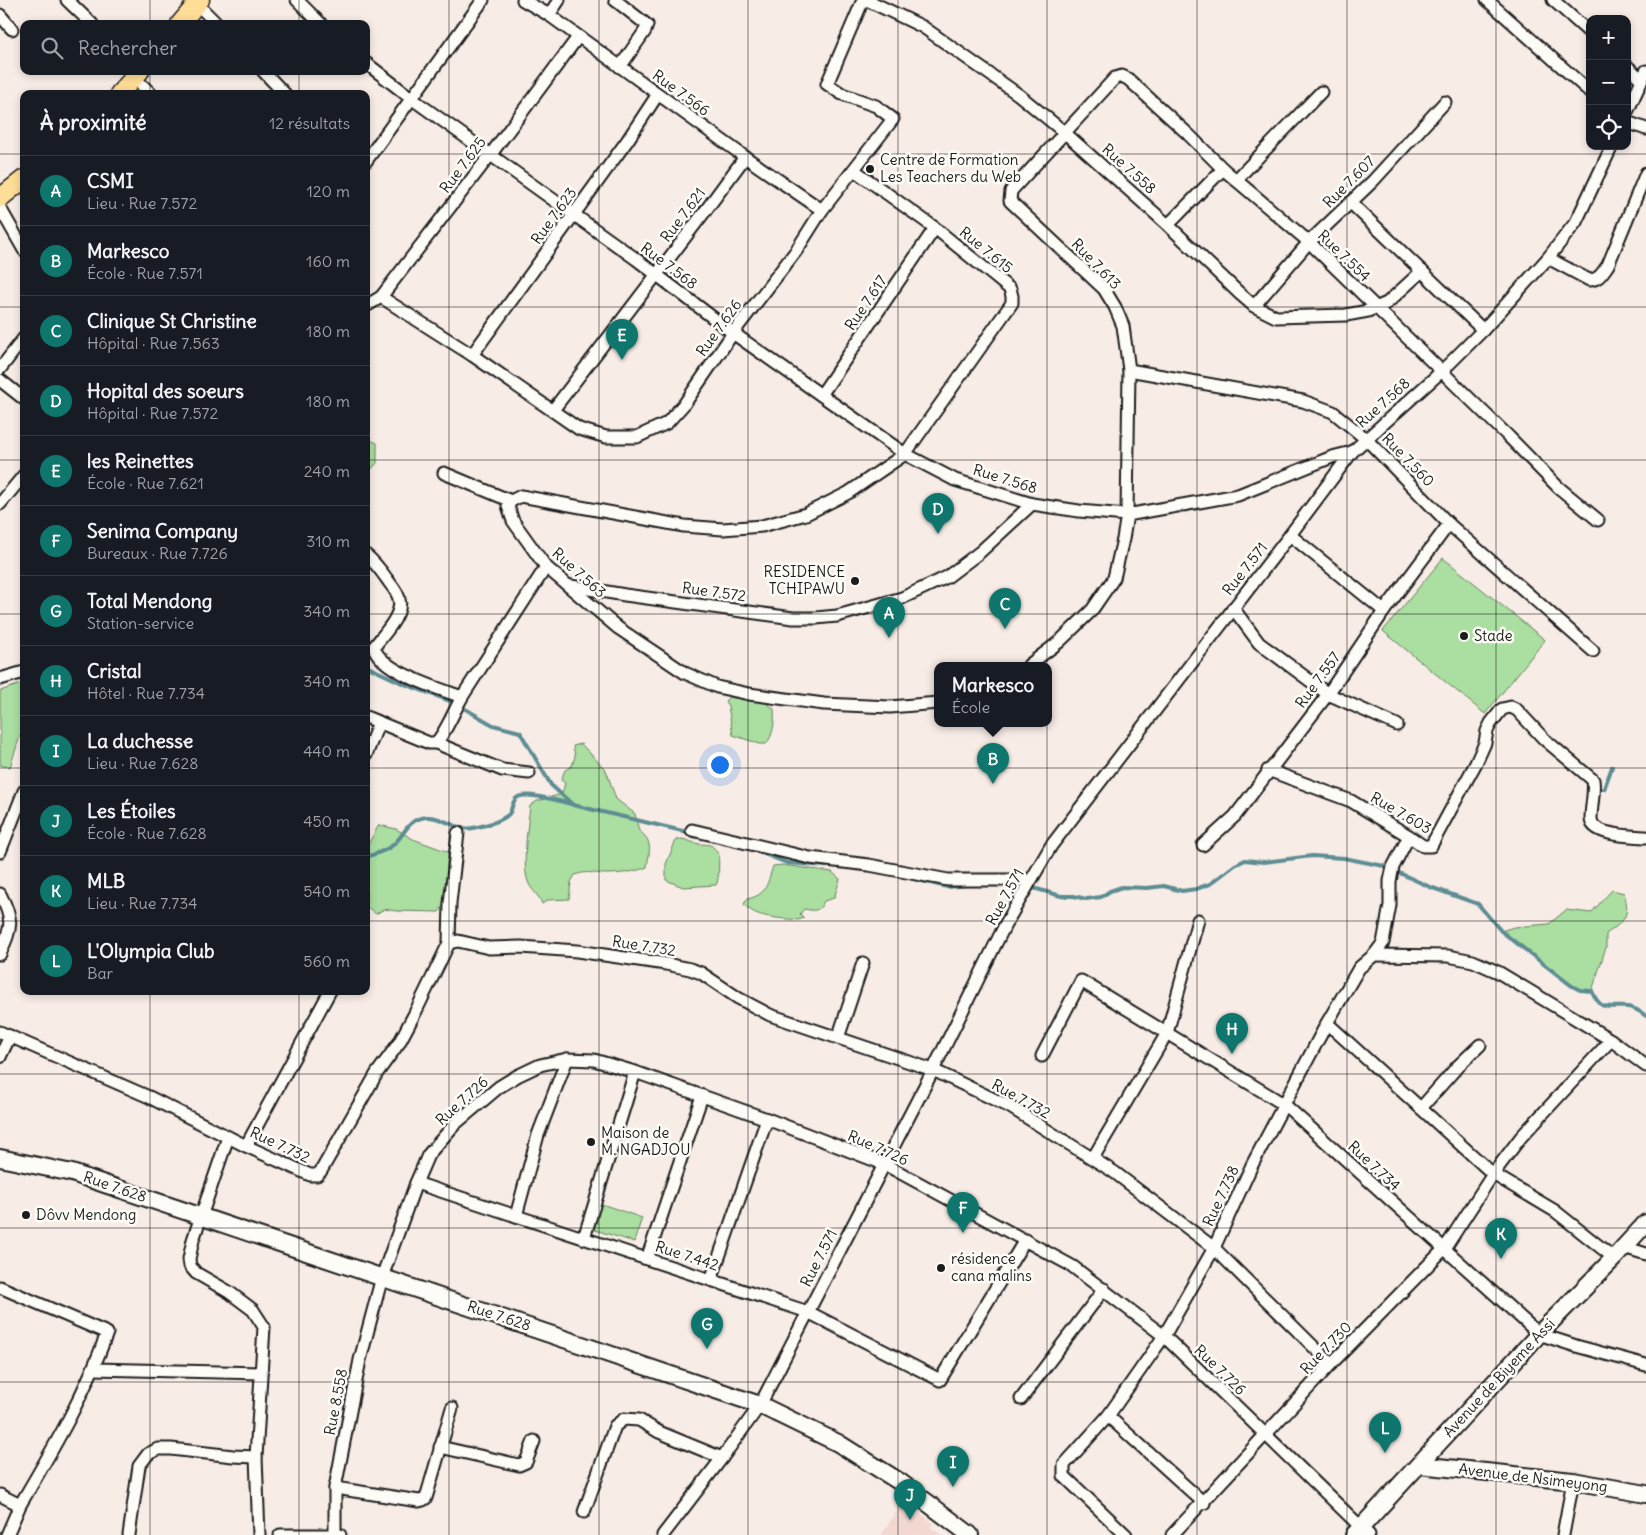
<!DOCTYPE html>
<html lang="fr">
<head>
<meta charset="utf-8">
<style>
	:root { --surface:#171b24; --page:#20242c; --text:#f1f3f6; --muted:#9ea1a6; --line:#363941; --accent:#0f766e }
	body { margin:0; font-family:Delius,sans-serif; background:var(--page); color:var(--text) }
	.controls { position:absolute; right:15px; top:15px; display:grid; overflow:hidden; border-radius:10px; box-shadow:0 2px 8px #0003 }
	.controls button { width:45px; height:45px; display:grid; place-items:center; padding:0; border:0; border-bottom:1px solid var(--line); background:var(--surface); color:var(--text); font:25px sans-serif }
	.you { position:absolute; left:719px; top:764px; width:18px; height:18px; margin:-12px; border:4px solid #fff; border-radius:50%; background:#1a73e8; box-shadow:0 0 0 8px #1a73e833 }
	.badge { display:grid; place-items:center; width:32px; height:32px; border-radius:50%; background:var(--accent); color:#fff; font-size:16px; font-weight:700 }
	.pin { position:absolute; translate:-50% -41px; filter:drop-shadow(0 1px 2px #0008) }
	.pin::after { content:''; position:absolute; top:26px; width:18px; height:15px; background:inherit; clip-path:polygon(0 0,100% 0,50% 100%) }
	.popup { position:absolute; left:934px; top:662px; width:118px; height:65px; box-sizing:border-box; display:grid; place-content:center; border-radius:10px; background:var(--surface); filter:drop-shadow(0 1px 4px #0005); font-size:16px; white-space:nowrap; color:var(--muted) }
	.popup b { font-size:19px; color:var(--text) }
	.popup::after { content:''; position:absolute; left:50%; top:100%; margin-left:-10px; border:10px solid transparent; border-top-color:var(--surface) }
	.list { margin:0; padding:0; list-style:none }
	h2 { display:flex; justify-content:space-between; align-items:center; height:65px; margin:0; padding:0 20px; font-size:21px }
	h2 small { font-size:16px; font-weight:400; color:var(--muted) }
	.list li { display:grid; grid-template-columns:32px 1fr auto; gap:15px; align-items:center; box-sizing:border-box; height:70px; padding:0 20px; border-top:1px solid var(--line) }
	.list b { display:block; font-size:19px; white-space:nowrap }
	.list p { margin:0; font-size:16px; white-space:nowrap; color:var(--muted) }
	.list em { font-size:16px; font-style:normal; color:var(--muted) }
	.icon { flex:none; width:28px; height:28px; fill:none; stroke:currentColor; stroke-width:2; stroke-linecap:round; stroke-linejoin:round }
	.map { position:relative; flex:none; width:1646px; height:1535px; overflow:hidden }
	.search { position:absolute; background:var(--surface); box-shadow:0 2px 8px #0003; left:20px; top:20px; width:350px; height:55px; display:flex; align-items:center; gap:12px; box-sizing:border-box; padding:0 18px; border-radius:10px; color:var(--muted); font-size:19px }
	.panel { position:absolute; background:var(--surface); box-shadow:0 2px 8px #0003; left:20px; top:90px; width:350px; height:905px; border-radius:10px }
	.map>svg:first-child { display:block }
	.built { fill:#f3d8d2 }
	.green { fill:#aadfa1; stroke:#637e5e }
	.lines { fill:none; stroke-linecap:round; stroke-linejoin:round }
	.stream { stroke:#5d8d93; stroke-width:4 }
	.minor-casing { stroke:#1c1c1c; stroke-width:15 }
	.secondary-casing { stroke:#1c1c1c; stroke-width:20 }
	.primary-casing { stroke:#1c1c1c; stroke-width:21 }
	.minor { stroke:#fdfcf7; stroke-width:11 }
	.secondary { stroke:#fdfcf7; stroke-width:16 }
	.primary { stroke:#fedd96; stroke-width:18 }
	.grid { fill:none; stroke:#1c1c1c; stroke-width:1; stroke-opacity:0.55 }
	.poi-dot { fill:#1c1c1c; stroke:#fdfcf7; stroke-width:2 }
	.labels { text-anchor:middle; stroke-width:5; stroke-linejoin:round; paint-order:stroke }
	.street-label { font-size:15px; fill:#1c1c1c; stroke:#fdfcf7 }
	.poi-label { font-size:15px; fill:#1c1c1c; stroke:#fdfcf7; text-anchor:start }
</style>
</head>
<body>
<div class="map">
<svg width="1646" height="1535" viewBox="0 0 1646 1535">
	<rect width="100%" height="100%" fill="#f8ece6"/>
	<filter id="ink" filterUnits="userSpaceOnUse"><feTurbulence type="fractalNoise" baseFrequency=".02" numOctaves="2"/><feDisplacementMap in="SourceGraphic" scale="10" xChannelSelector="R" yChannelSelector="G"/><feConvolveMatrix kernelMatrix="1 2 1 2 8 2 1 2 1" color-interpolation-filters="sRGB"/></filter>
	<g filter="url(#ink)">
		<path class="built" d="M 901,1505 L 918,1516 L 920,1513 L 933,1523 L 930,1527 L 942,1535 L 881,1535 Z"/>
		<g class="green">
			<path d="M 366,438 L 377,443 L 377,463 L 366,475 Z"/>
			<path d="M 1443,558 L 1545,640 L 1485,714 L 1383,631 Z"/>
			<path d="M 24,683 L 24,736 L 20,736 L 10,767 L 0,765 L 0,691 Z"/>
			<path d="M 729,697 L 766,703 L 774,709 C 775,720 774,735 766,744 L 760,744 L 733,735 L 728,706 L 725,701 Z"/>
			<path d="M 581,744 L 606,770 L 616,799 L 635,814 L 639,831 C 654,841 649,852 647,867 C 635,872 620,874 607,874 C 594,874 588,870 575,875 L 571,882 L 569,899 L 548,900 L 542,904 C 539,895 533,892 529,884 C 521,869 528,824 530,806 L 537,801 L 562,794 L 565,783 L 561,780 L 565,770 L 572,766 L 575,756 L 573,746 Z"/>
			<path d="M 379,825 L 396,829 L 413,839 L 451,853 C 447,871 451,898 439,912 L 396,911 L 384,909 L 376,914 L 366,906 L 366,848 Z"/>
			<path d="M 682,839 C 688,840 693,843 699,844 C 712,845 711,843 719,855 C 718,864 720,878 716,885 L 683,887 L 666,880 L 666,864 L 676,840 Z"/>
			<path d="M 783,865 L 832,872 L 840,879 L 834,898 L 824,901 C 819,912 815,911 804,909 L 800,914 L 804,918 L 798,920 C 782,918 755,919 744,904 L 747,899 C 767,895 767,884 773,866 Z"/>
			<path d="M 1612,890 L 1624,893 C 1631,917 1624,921 1606,934 L 1606,947 L 1592,991 L 1580,990 L 1572,986 L 1501,931 L 1514,927 L 1549,924 L 1566,910 L 1591,913 Z"/>
			<path d="M 599,1203 L 642,1218 L 634,1242 L 592,1229 Z"/>
		</g>
		<g class="lines">
			<g class="stream">
				<path d="M 366,666 L 404,684 L 455,703 L 493,725 L 520,732 L 551,785 L 573,805 L 691,833"/>
				<path d="M 1604,789 L 1612,767"/>
				<path d="M 751,849 L 787,863 L 826,866"/>
				<path d="M 366,857 C 375,854 387,851 394,844 C 403,836 408,821 421,818 C 439,812 455,832 473,828 C 483,826 502,821 509,814 C 513,809 511,801 518,797 C 528,792 559,801 571,804"/>
				<path d="M 905,877 L 947,887 L 967,885"/>
				<path d="M 1030,887 L 1061,896 L 1074,896 L 1086,899 L 1101,897 L 1110,891 L 1122,887 L 1147,888 L 1164,886 L 1182,891 L 1196,889 L 1210,884 L 1235,865 L 1245,860 L 1264,862 L 1312,856 L 1344,858 L 1384,866 L 1430,887 L 1478,904 L 1501,931 L 1572,986 L 1580,990 L 1592,991 C 1601,1013 1609,1005 1628,1007 C 1634,1008 1641,1012 1646,1016"/>
			</g>
			<defs>
				<g id="minor">
					<path d="M 67,0 L 92,24"/>
					<path d="M 297,0 L 321,24"/>
					<path d="M 523,0 L 549,15 L 745,157 L 822,210"/>
					<path d="M 615,0 L 647,25 L 645,31 L 620,67"/>
					<path d="M 867,0 L 923,27 L 1019,95 L 1064,132 L 1168,225 L 1239,293 L 1254,306 L 1276,317 L 1346,315 L 1368,311 L 1387,303 L 1422,271"/>
					<path d="M 1487,0 L 1590,92"/>
					<path d="M 1553,0 L 1590,33"/>
					<path d="M 197,4 L 217,24"/>
					<path d="M 0,15 L 12,29"/>
					<path d="M 549,15 L 559,0"/>
					<path d="M 366,63 L 411,98 L 636,259 L 733,333 L 821,395 L 905,454 L 955,480 L 1032,504 L 1079,511 L 1127,515 L 1238,495 L 1332,457 L 1352,452 L 1442,371 L 1483,330 L 1548,258 L 1576,222 L 1612,146"/>
					<path d="M 1627,66 L 1642,80"/>
					<path d="M 263,71 L 285,94"/>
					<path d="M 135,78 L 151,94"/>
					<path d="M 1627,112 L 1646,71"/>
					<path d="M 1627,122 L 1646,129"/>
					<path d="M 366,161 L 483,0"/>
					<path d="M 854,170 L 935,228 L 1010,289 L 1012,296 L 1012,303 L 905,454 L 848,493 L 806,514 L 762,526 L 723,529 L 684,526 L 521,496 L 511,501 L 508,506 L 513,521 L 546,567 L 618,628 L 685,673 L 717,687 L 749,694 L 824,704 L 890,707 L 938,703"/>
					<path d="M 1236,180 L 1321,92"/>
					<path d="M 1351,203 L 1483,330"/>
					<path d="M 0,208 L 24,250"/>
					<path d="M 1168,225 L 1223,169"/>
					<path d="M 1548,258 L 1589,280 C 1599,280 1602,273 1608,265 L 1646,173"/>
					<path d="M 381,297 L 472,355 L 579,429 L 606,437 L 637,437 L 667,423 L 685,403 L 733,333 L 796,251 L 822,210 L 893,119 L 876,106 L 842,94 L 827,84 L 863,0"/>
					<path d="M 366,306 L 381,297 L 491,154 L 578,37"/>
					<path d="M 1254,306 L 1309,242 L 1373,181 L 1445,102"/>
					<path d="M 472,355 L 627,141 L 658,94"/>
					<path d="M 0,369 L 24,338"/>
					<path d="M 1129,370 L 1303,401 L 1333,412 L 1366,439 L 1449,524 L 1593,651"/>
					<path d="M 0,380 L 24,399"/>
					<path d="M 821,395 L 935,228"/>
					<path d="M 553,410 L 706,210 L 745,157"/>
					<path d="M 444,473 L 511,501"/>
					<path d="M 0,504 L 24,475"/>
					<path d="M 1290,535 L 1384,611"/>
					<path d="M 366,555 C 376,563 382,572 389,582 C 393,587 398,593 399,599 C 404,614 382,636 374,647 C 380,671 440,689 462,697"/>
					<path d="M 571,586 L 625,595 L 793,618 L 816,618 L 837,616 L 902,598 L 947,577 L 980,552 L 1032,504"/>
					<path d="M 1233,608 L 1259,643 L 1328,694 L 1397,725"/>
					<path d="M 1029,665 L 1059,642 L 1092,610 L 1114,578 L 1123,539 L 1127,515 L 1129,370 L 1123,326 L 1115,307 L 1104,289 L 1010,201 L 1011,191 L 1115,78 L 1122,76 L 1128,79 L 1188,134 L 1223,169 L 1309,242 L 1509,437 L 1558,487 L 1598,520"/>
					<path d="M 0,679 L 24,672"/>
					<path d="M 366,717 L 429,743 L 436,743 L 502,770 L 529,773"/>
					<path d="M 436,743 C 446,732 454,711 462,697 L 546,567"/>
					<path d="M 366,755 L 379,722"/>
					<path d="M 1268,770 L 1351,801 L 1409,836 L 1423,846 L 1431,846 L 1476,763 L 1485,743 L 1487,731 L 1491,723 L 1502,709 L 1511,707 L 1517,710 L 1544,739 L 1593,780 C 1595,793 1591,805 1591,819 C 1592,836 1632,836 1646,837"/>
					<path d="M 692,830 L 810,858 L 869,865 L 948,880 L 1031,880"/>
					<path d="M 1203,845 L 1235,816 L 1328,694 L 1384,611 L 1449,524"/>
					<path d="M 0,852 L 24,791"/>
					<path d="M 0,894 C 14,921 12,926 0,954"/>
					<path d="M 449,943 L 450,903 L 458,833"/>
					<path d="M 1374,955 L 1448,956 L 1473,961 L 1498,972 L 1611,1040 L 1646,1066"/>
					<path d="M 1327,1023 L 1493,1174 L 1555,1211 L 1614,1258"/>
					<path d="M 0,1032 L 149,1097 L 246,1146 L 310,1175 L 317,1175 L 321,1171 L 377,1073 L 399,1043 L 415,1013 L 449,943 L 458,941 L 489,948 L 521,947 L 577,951 L 666,964 L 690,969 L 701,973 L 738,998 L 770,1015 L 933,1070 L 1010,1107 L 1114,1172 L 1214,1248 L 1331,1364"/>
					<path d="M 838,1038 L 863,963"/>
					<path d="M 1042,1056 L 1081,981 L 1285,1105 L 1539,1334 L 1576,1346 L 1646,1365"/>
					<path d="M 0,1057 L 10,1036"/>
					<path d="M 1421,1108 L 1458,1066 L 1480,1045"/>
					<path d="M 228,1137 L 193,1240 L 189,1259 L 190,1266 L 196,1273 L 229,1292 L 253,1310 L 264,1327 L 256,1457 L 259,1535"/>
					<path d="M 246,1146 L 330,991"/>
					<path d="M 1093,1158 L 1167,1033 L 1198,920"/>
					<path d="M 416,1183 L 808,1312 L 940,1380 L 1025,1240"/>
					<path d="M 516,1216 L 538,1135 L 567,1059"/>
					<path d="M 584,1238 L 635,1072"/>
					<path d="M 1624,1247 L 1646,1254"/>
					<path d="M 647,1259 L 702,1096"/>
					<path d="M 711,1280 L 767,1119"/>
					<path d="M 0,1287 L 107,1333 C 84,1397 54,1447 20,1505"/>
					<path d="M 94,1369 L 261,1373"/>
					<path d="M 1021,1399 L 1104,1289"/>
					<path d="M 1108,1416 L 1204,1503"/>
					<path d="M 440,1447 L 519,1465 L 526,1462 L 534,1441"/>
					<path d="M 335,1488 L 419,1501 L 423,1500 L 426,1498 L 452,1408"/>
					<path d="M 0,1495 L 20,1505 L 7,1535"/>
					<path d="M 584,1512 L 615,1426 L 624,1419 L 639,1420 L 659,1432 L 722,1458"/>
					<path d="M 129,1535 L 139,1466 L 148,1454 L 158,1449 L 171,1449 L 233,1456 L 256,1457"/>
					<path d="M 280,1535 L 340,1535"/>
					<path d="M 335,1535 L 335,1488 L 360,1360 L 382,1277 L 416,1183 L 428,1155 L 455,1124 L 499,1087 L 517,1076 L 540,1065 L 567,1059 L 594,1060 L 635,1072 L 767,1119 L 884,1164 L 1072,1266 L 1164,1336 L 1369,1535"/>
					<path d="M 663,1535 L 722,1458 L 760,1405 L 933,1070 L 1005,925 L 1051,846 L 1290,535 L 1352,452"/>
					<path d="M 1126,1535 L 1064,1476 L 1064,1465 L 1108,1416 L 1164,1336 L 1214,1248 L 1252,1165 L 1327,1023 L 1359,968 L 1374,955 L 1383,943 L 1390,905 L 1390,881 L 1393,867 L 1409,836"/>
					<path d="M 1172,1535 L 1331,1364 L 1445,1248 L 1493,1174 L 1521,1137 L 1611,1040"/>
					<path d="M 1563,1535 L 1573,1481"/>
				</g>
				<g id="secondary">
					<path d="M 0,1158 L 72,1173 L 760,1405 L 838,1443 L 900,1482 L 970,1535"/>
					<path d="M 1419,1465 L 1573,1481 L 1646,1494"/>
					<path d="M 1354,1535 L 1539,1334 L 1614,1258 L 1646,1223"/>
				</g>
				<g id="primary">
					<path d="M 180,24 L 200,0"/>
					<path d="M 119,94 L 140,71"/>
					<path d="M 0,198 L 24,179"/>
				</g>
			</defs>
			<use href="#minor" class="minor-casing"/>
			<use href="#secondary" class="secondary-casing"/>
			<use href="#primary" class="primary-casing"/>
			<use href="#minor" class="minor"/>
			<use href="#secondary" class="secondary"/>
			<use href="#primary" class="primary"/>
		</g>
	</g>
	<path class="grid" d="M 150,0 L 150,24M 299,0 L 299,24M 449,0 L 449,1535M 599,0 L 599,1535M 748,0 L 748,1535M 898,0 L 898,1535M 1047,0 L 1047,1535M 1197,0 L 1197,1535M 1347,0 L 1347,1535M 1496,0 L 1496,1535M 150,71 L 150,94M 299,71 L 299,94M 0,154 L 24,154M 366,154 L 1646,154M 0,307 L 24,307M 366,307 L 1646,307M 0,460 L 24,460M 366,460 L 1646,460M 0,614 L 24,614M 366,614 L 1646,614M 0,768 L 24,768M 366,768 L 1646,768M 0,921 L 24,921M 366,921 L 1646,921M 150,991 L 150,1535M 299,991 L 299,1535M 0,1074 L 1646,1074M 0,1228 L 1646,1228M 0,1382 L 1646,1382"/>
	<g class="poi-dot">
		<circle cx="870" cy="169" r="5"/>
		<circle cx="855" cy="581" r="5"/>
		<circle cx="1464" cy="636" r="5"/>
		<circle cx="591" cy="1142" r="5"/>
		<circle cx="26" cy="1215" r="5"/>
		<circle cx="941" cy="1268" r="5"/>
	</g>
	<g class="labels">
		<g class="street-label">
			<text transform="translate(681 93) rotate(36)" y="5">Rue 7.566</text>
			<text transform="translate(463 165) rotate(-53)" y="5">Rue 7.625</text>
			<text transform="translate(1129 169) rotate(42)" y="5">Rue 7.558</text>
			<text transform="translate(1349 182) rotate(-45)" y="5">Rue 7.607</text>
			<text transform="translate(683 215) rotate(-53)" y="5">Rue 7.621</text>
			<text transform="translate(554 216) rotate(-54)" y="5">Rue 7.623</text>
			<text transform="translate(986 250) rotate(39)" y="5">Rue 7.615</text>
			<text transform="translate(1344 256) rotate(44)" y="5">Rue 7.554</text>
			<text transform="translate(1096 264) rotate(46)" y="5">Rue 7.613</text>
			<text transform="translate(669 266) rotate(37)" y="5">Rue 7.568</text>
			<text transform="translate(866 303) rotate(-56)" y="5">Rue 7.617</text>
			<text transform="translate(719 328) rotate(-54)" y="5">Rue 7.626</text>
			<text transform="translate(1383 403) rotate(-42)" y="5">Rue 7.568</text>
			<text transform="translate(1408 460) rotate(46)" y="5">Rue 7.560</text>
			<text transform="translate(1005 479) rotate(17)" y="5">Rue 7.568</text>
			<text transform="translate(1245 569) rotate(-52)" y="5">Rue 7.571</text>
			<text transform="translate(579 573) rotate(42)" y="5">Rue 7.563</text>
			<text transform="translate(714 592) rotate(8)" y="5">Rue 7.572</text>
			<text transform="translate(1318 680) rotate(-54)" y="5">Rue 7.557</text>
			<text transform="translate(1401 813) rotate(30)" y="5">Rue 7.603</text>
			<text transform="translate(1005 897) rotate(-61)" y="5">Rue 7.571</text>
			<text transform="translate(644 946) rotate(9)" y="5">Rue 7.732</text>
			<text transform="translate(1021 1099) rotate(29)" y="5">Rue 7.732</text>
			<text transform="translate(462 1101) rotate(-42)" y="5">Rue 7.726</text>
			<text transform="translate(280 1145) rotate(25)" y="5">Rue 7.732</text>
			<text transform="translate(878 1148) rotate(24)" y="5">Rue 7.726</text>
			<text transform="translate(1374 1166) rotate(43)" y="5">Rue 7.734</text>
			<text transform="translate(115 1187) rotate(19)" y="5">Rue 7.628</text>
			<text transform="translate(1221 1196) rotate(-65)" y="5">Rue 7.738</text>
			<text transform="translate(687 1256) rotate(18)" y="5">Rue 7.442</text>
			<text transform="translate(819 1258) rotate(-63)" y="5">Rue 7.571</text>
			<text transform="translate(499 1316) rotate(18)" y="5">Rue 7.628</text>
			<text transform="translate(1326 1348) rotate(-46)" y="5">Rue 7.730</text>
			<text transform="translate(1220 1370) rotate(44)" y="5">Rue 7.726</text>
			<text transform="translate(1499 1378) rotate(-47)" y="5">Avenue de Biyeme Assi</text>
			<text transform="translate(336 1402) rotate(-79)" y="5">Rue 8.558</text>
			<text transform="translate(1533 1478) rotate(7)" y="5">Avenue de Nsimeyong</text>
		</g>
		<g class="poi-label">
			<text x="880" y="165">Centre de Formation<tspan x="880" dy="17">Les Teachers du Web</tspan></text>
			<text x="845" y="577" text-anchor="end">RESIDENCE<tspan x="845" dy="17">TCHIPAWU</tspan></text>
			<text x="1474" y="641">Stade</text>
			<text x="601" y="1138">Maison de<tspan x="601" dy="17">M. NGADJOU</tspan></text>
			<text x="36" y="1220">Dôvv Mendong</text>
			<text x="951" y="1264">résidence<tspan x="951" dy="17">cana malins</tspan></text>
		</g>
	</g>
</svg>
<div class="controls">
<button>+</button>
<button>−</button>
<button><svg class="icon" aria-label="locate" viewBox="0 0 24 24"><circle cx="12" cy="12" r="6"/><path d="M12 2v4M12 18v4M2 12h4M18 12h4"/></svg></button>
</div>
<div class="you"></div>
<div class="pin badge" style="left:889px;top:638px">A</div>
<div class="pin badge" style="left:993px;top:784px">B</div>
<div class="popup"><b>Markesco</b>École</div>
<div class="pin badge" style="left:1005px;top:629px">C</div>
<div class="pin badge" style="left:938px;top:534px">D</div>
<div class="pin badge" style="left:622px;top:360px">E</div>
<div class="pin badge" style="left:963px;top:1233px">F</div>
<div class="pin badge" style="left:707px;top:1349px">G</div>
<div class="pin badge" style="left:1232px;top:1054px">H</div>
<div class="pin badge" style="left:953px;top:1487px">I</div>
<div class="pin badge" style="left:910px;top:1520px">J</div>
<div class="pin badge" style="left:1501px;top:1259px">K</div>
<div class="pin badge" style="left:1385px;top:1453px">L</div>
<div class="search"><svg class="icon" aria-label="search" viewBox="0 0 24 24"><circle cx="10" cy="10" r="6"/><path d="M15 15l6 6"/></svg>Rechercher</div>
<section class="panel">
<h2>À proximité<small>12 résultats</small></h2>
<ul class="list">
<li><span class="badge">A</span><div><b>CSMI</b><p>Lieu · Rue 7.572</p></div><em>120 m</em></li>
<li><span class="badge">B</span><div><b>Markesco</b><p>École · Rue 7.571</p></div><em>160 m</em></li>
<li><span class="badge">C</span><div><b>Clinique St Christine</b><p>Hôpital · Rue 7.563</p></div><em>180 m</em></li>
<li><span class="badge">D</span><div><b>Hopital des soeurs</b><p>Hôpital · Rue 7.572</p></div><em>180 m</em></li>
<li><span class="badge">E</span><div><b>les Reinettes</b><p>École · Rue 7.621</p></div><em>240 m</em></li>
<li><span class="badge">F</span><div><b>Senima Company</b><p>Bureaux · Rue 7.726</p></div><em>310 m</em></li>
<li><span class="badge">G</span><div><b>Total Mendong</b><p>Station-service</p></div><em>340 m</em></li>
<li><span class="badge">H</span><div><b>Cristal</b><p>Hôtel · Rue 7.734</p></div><em>340 m</em></li>
<li><span class="badge">I</span><div><b>La duchesse</b><p>Lieu · Rue 7.628</p></div><em>440 m</em></li>
<li><span class="badge">J</span><div><b>Les Étoiles</b><p>École · Rue 7.628</p></div><em>450 m</em></li>
<li><span class="badge">K</span><div><b>MLB</b><p>Lieu · Rue 7.734</p></div><em>540 m</em></li>
<li><span class="badge">L</span><div><b>L'Olympia Club</b><p>Bar</p></div><em>560 m</em></li>
</ul>
</section>
</div>
</body>
</html>
